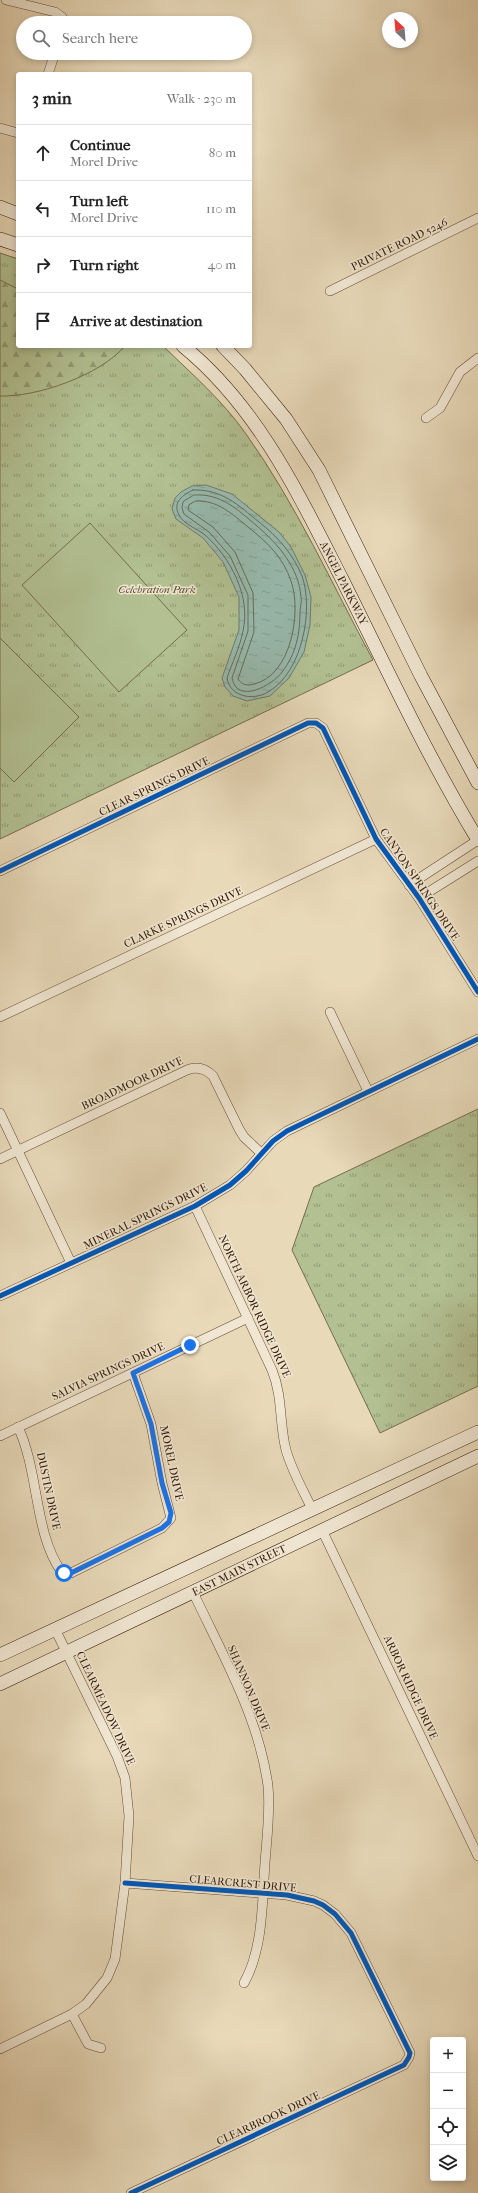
<!DOCTYPE html>
<html lang="en">
<head>
<meta charset="utf-8">
<style>
	:root { --surface:#fff; --page:#f2f2f2; --text:#222; --muted:#767676; --line:#e0e0e0 }
	body { margin:0; font-family:"IM FELL French Canon",serif; background:var(--page); color:var(--text) }
	.controls { position:absolute; right:12px; bottom:12px; display:grid; overflow:hidden; border-radius:4px; box-shadow:0 2px 6px #0003 }
	.controls button { width:36px; height:36px; display:grid; place-items:center; padding:0; border:0; border-bottom:1px solid var(--line); background:var(--surface); color:var(--text); font:20px sans-serif }
	.compass { position:absolute; left:382px; top:12px; width:36px; height:36px; border-radius:50%; background:var(--surface); box-shadow:0 2px 6px #0003; rotate:334deg }
	.stop { position:absolute; width:12px; height:12px; margin:-9px; border:3px solid #1a73e8; border-radius:50%; background:#fff }
	.stop.end { background:#1a73e8; border-color:#fff; box-shadow:0 1px 4px #0008 }
	.list { margin:0; padding:0; list-style:none }
	h2 { display:flex; justify-content:space-between; align-items:center; height:52px; margin:0; padding:0 16px; font-size:17px }
	h2 small { font-size:13px; font-weight:400; color:var(--muted) }
	.list li { display:grid; grid-template-columns:26px 1fr auto; gap:12px; align-items:center; box-sizing:border-box; height:56px; padding:0 16px; border-top:1px solid var(--line) }
	.list b { display:block; font-size:15px; white-space:nowrap }
	.list p { margin:0; font-size:13px; white-space:nowrap; color:var(--muted) }
	.list em { font-size:13px; font-style:normal; color:var(--muted) }
	.icon { flex:none; width:22px; height:22px; fill:none; stroke:currentColor; stroke-width:2; stroke-linecap:round; stroke-linejoin:round }
	.map { position:relative; flex:none; width:478px; height:2193px; overflow:hidden }
	.search { position:absolute; background:var(--surface); box-shadow:0 2px 6px #0003; left:16px; top:16px; width:236px; height:44px; display:flex; align-items:center; gap:10px; box-sizing:border-box; padding:0 14px; border-radius:22px; color:var(--muted); font-size:15px }
	.panel { position:absolute; background:var(--surface); box-shadow:0 2px 6px #0003; left:16px; top:72px; width:236px; height:276px; border-radius:4px }
	.map>svg:first-child { display:block }
	.grass { fill:url(#grass-tufts); stroke:#746e4c }
	.forest { fill:url(#forest-firs); stroke:#746e4c }
	.pitch { fill:#b2c092; stroke:#746e4c }
	.water { fill:url(#water-ripples); stroke:#707b6b }
	.lines { fill:none; stroke-linecap:round; stroke-linejoin:round }
	.shore { stroke:#666c5a; stroke-width:1 }
	.minor-casing { stroke:#624c34; stroke-width:10 }
	.secondary-casing { stroke:#361d07; stroke-width:14 }
	.minor { stroke:#f0e6d2; stroke-width:9 }
	.secondary { stroke:#f0e6d2; stroke-width:13 }
	.cycleway-casing { stroke:#f0e6d2; stroke-width:8 }
	.cycleway { stroke:#0057b8; stroke-width:5 }
	.route { stroke:#1a73e8; stroke-width:5 }
	.labels { text-anchor:middle; stroke-width:3; stroke-linejoin:round; paint-order:stroke }
	.street-label { font-size:11px; fill:#361d07; stroke:#f0e6d2 }
	.park-label { font-size:11px; font-style:italic; fill:#5b4e31; stroke:#f0e6d2 }
</style>
</head>
<body>
<div class="map">
<svg width="478" height="2193" viewBox="0 0 478 2193">
	<defs>
		<pattern id="grass-tufts" width="24" height="20" patternUnits="userSpaceOnUse"><rect width="24" height="20" fill="#b2c092"/><path d="M3 7l-1-3M5 7V3M7 7l1-3M15 17l-1-3M17 17v-4M19 17l1-3" fill="none" stroke="#929b75"/></pattern>
		<pattern id="forest-firs" width="22" height="20" patternUnits="userSpaceOnUse"><rect width="22" height="20" fill="#b2c092"/><path d="M5 1l3.5 6h-7zM16 11l3.5 6h-7z" fill="#929b75"/></pattern>
		<pattern id="water-ripples" width="26" height="14" patternUnits="userSpaceOnUse"><rect width="26" height="14" fill="#97baae"/><path d="M2 4q2-2 4 0t4 0M15 11q2-2 4 0t4 0" fill="none" stroke="#839f94"/></pattern>
	</defs>
	<rect width="100%" height="100%" fill="#e8d9b9"/>
	<filter id="stains"><feTurbulence type="fractalNoise" baseFrequency=".005" numOctaves="4"/><feColorMatrix values="0 0 0 0 .2 0 0 0 0 .09 0 0 0 0 .02 0 0 0 .5 -.17"/></filter>
	<radialGradient id="worn" r=".72"><stop offset=".6" stop-color="#630" stop-opacity="0"/><stop offset="1" stop-color="#630" stop-opacity=".3"/></radialGradient>
	<g class="grass">
		<path d="M 0,253 L 18,259 L 18,346 L 163,346 C 192,374 223,401 246,434 C 296,504 332,584 373,660 L 0,839 Z"/>
		<path d="M 478,1109 L 478,1386 L 380,1433 L 292,1250 L 314,1187 Z"/>
	</g>
	<path class="forest" d="M 0,280 L 18,289 L 18,346 L 125,346 C 100,375 38,397 0,396 Z"/>
	<g class="pitch">
		<path d="M 90,523 L 187,630 L 119,692 L 22,585 Z"/>
		<path d="M 0,638 L 79,717 L 14,782 L 0,768 Z"/>
	</g>
	<path class="water" d="M 206,485 L 232,494 L 279,532 L 291,547 L 305,575 L 311,597 L 310,625 L 304,652 L 289,678 L 270,696 L 247,701 L 233,696 L 225,687 L 222,678 L 239,630 L 239,597 L 223,562 L 203,538 L 176,519 L 172,509 L 175,498 L 181,492 L 192,486 Z"/>
	<g class="lines">
		<g class="shore">
			<path d="M 193,490 C 222,489 238,505 259,522 C 278,537 293,554 302,576 C 314,610 302,673 268,692 C 253,701 230,697 227,678 C 232,663 240,647 243,631 C 251,597 231,558 205,535 C 198,529 183,524 179,515 C 172,502 183,495 193,490 Z"/>
			<path d="M 194,495 C 221,493 238,510 257,526 C 278,544 299,568 301,597 C 302,602 300,607 300,612 C 300,634 296,654 282,672 C 273,685 237,705 232,678 L 248,631 L 248,595 L 230,556 L 209,532 L 184,514 L 182,508 L 183,502 Z"/>
			<path d="M 196,501 C 218,500 232,514 248,527 C 267,542 283,557 291,581 C 302,612 291,676 254,684 C 247,686 242,685 238,679 L 254,632 L 253,593 L 235,552 L 213,527 L 188,510 L 189,505 Z"/>
		</g>
		<defs>
			<g id="minor">
				<path d="M 6,0 L 55,12 L 62,17 L 64,23"/>
				<path d="M 48,74 L 55,53"/>
				<path d="M 0,128 L 18,133"/>
				<path d="M 330,291 L 478,218"/>
				<path d="M 426,418 L 440,408 L 460,372 L 478,358"/>
				<path d="M 0,871 L 308,723 L 316,723 L 323,728 L 376,839 L 419,898 L 478,992"/>
				<path d="M 409,885 L 478,840"/>
				<path d="M 419,898 L 478,861"/>
				<path d="M 330,1012 L 368,1091"/>
				<path d="M 0,1017 L 376,839"/>
				<path d="M 0,1113 L 71,1263"/>
				<path d="M 0,1159 L 187,1070 C 197,1066 205,1068 213,1076 L 239,1129 L 244,1137 L 261,1153"/>
				<path d="M 195,1206 L 272,1370 C 283,1397 279,1423 286,1450 C 292,1471 303,1490 312,1509"/>
				<path d="M 0,1296 L 195,1206 L 230,1185 L 246,1171 L 273,1141 L 287,1131 L 478,1039"/>
				<path d="M 18,1427 C 39,1471 34,1533 61,1571 L 71,1573 L 162,1528 L 171,1518 L 162,1483 L 151,1424 L 133,1373"/>
				<path d="M 0,1436 L 248,1318"/>
				<path d="M 322,1530 L 478,1856"/>
				<path d="M 193,1592 C 222,1654 259,1717 268,1786 C 271,1817 265,1849 264,1880 C 262,1913 261,1953 244,1983"/>
				<path d="M 125,1883 L 287,1895 L 314,1901 L 323,1905 L 335,1914 L 351,1933 L 410,2053 L 409,2057 L 404,2065 L 131,2193"/>
				<path d="M 72,2014 L 88,2044 L 101,2048"/>
				<path d="M 0,2049 L 72,2014 L 86,2004 L 107,1978 L 115,1959 L 125,1883 L 129,1816 L 125,1778 L 117,1756 L 55,1629"/>
			</g>
			<g id="secondary">
				<path d="M 0,207 L 18,214"/>
				<path d="M 0,239 L 18,245"/>
				<path d="M 183,346 C 258,407 299,495 342,579 C 386,667 427,756 478,840"/>
				<path d="M 223,346 L 245,369 L 286,419 L 319,470 L 421,676 L 478,783"/>
				<path d="M 0,1655 L 478,1432"/>
				<path d="M 0,1684 L 478,1456"/>
			</g>
		</defs>
		<use href="#minor" class="minor-casing"/>
		<use href="#secondary" class="secondary-casing"/>
		<use href="#minor" class="minor"/>
		<use href="#secondary" class="secondary"/>
		<defs>
			<g id="cycleway">
				<path d="M 0,871 L 308,723 L 316,723 L 323,728 L 376,839 L 419,898 L 478,992"/>
				<path d="M 0,1296 L 195,1206 L 230,1185 L 246,1171 L 273,1141 L 287,1131 L 478,1039"/>
				<path d="M 125,1883 L 287,1895 L 314,1901 L 323,1905 L 335,1914 L 351,1933 L 410,2053 L 409,2057 L 404,2065 L 131,2193"/>
			</g>
		</defs>
		<use href="#cycleway" class="cycleway-casing"/>
		<use href="#cycleway" class="cycleway"/>
	</g>
	<g class="lines">
		<path class="route" d="M 64,1573 L 71,1573 L 77,1570 L 162,1528 L 169,1522 L 171,1513 L 162,1483 L 151,1424 L 133,1373 L 190,1345"/>
	</g>
	<g class="labels">
		<g class="street-label">
			<text transform="translate(399 244) rotate(-26)" y="4">PRIVATE ROAD 5246</text>
			<text transform="translate(344 583) rotate(63)" y="4">ANGEL PARKWAY</text>
			<text transform="translate(154 786) rotate(-26)" y="4">CLEAR SPRINGS DRIVE</text>
			<text transform="translate(420 884) rotate(56)" y="4">CANYON SPRINGS DRIVE</text>
			<text transform="translate(183 917) rotate(-25)" y="4">CLARKE SPRINGS DRIVE</text>
			<text transform="translate(132 1083) rotate(-25)" y="4">BROADMOOR DRIVE</text>
			<text transform="translate(145 1216) rotate(-26)" y="4">MINERAL SPRINGS DRIVE</text>
			<text transform="translate(255 1306) rotate(65)" y="4">NORTH ARBOR RIDGE DRIVE</text>
			<text transform="translate(108 1371) rotate(-25)" y="4">SALVIA SPRINGS DRIVE</text>
			<text transform="translate(172 1463) rotate(78)" y="4">MOREL DRIVE</text>
			<text transform="translate(49 1491) rotate(78)" y="4">DUSTIN DRIVE</text>
			<text transform="translate(239 1570) rotate(-26)" y="4">EAST MAIN STREET</text>
			<text transform="translate(411 1687) rotate(65)" y="4">ARBOR RIDGE DRIVE</text>
			<text transform="translate(249 1688) rotate(67)" y="4">SHANNON DRIVE</text>
			<text transform="translate(106 1708) rotate(65)" y="4">CLEARMEADOW DRIVE</text>
			<text transform="translate(243 1883) rotate(5)" y="4">CLEARCREST DRIVE</text>
			<text transform="translate(268 2118) rotate(-25)" y="4">CLEARBROOK DRIVE</text>
		</g>
		<g class="park-label">
			<text x="157" y="593">Celebration Park</text>
		</g>
	</g>
	<rect width="100%" height="100%" filter="url(#stains)"/>
	<rect width="100%" height="100%" fill="url(#worn)"/>
</svg>
<div class="controls">
<button>+</button>
<button>−</button>
<button><svg class="icon" aria-label="locate" viewBox="0 0 24 24"><circle cx="12" cy="12" r="6"/><path d="M12 2v4M12 18v4M2 12h4M18 12h4"/></svg></button>
<button><svg class="icon" aria-label="layers" viewBox="0 0 24 24"><path d="M12 4l9 5-9 5-9-5zM3 14l9 5 9-5"/></svg></button>
</div>
<svg class="compass" viewBox="-18 -18 36 36"><path d="M0-13l5 13h-10z" fill="#e53935"/><path d="M0 13l5-13h-10z" fill="#767676"/></svg>
<div class="stop" style="left:64px;top:1573px"></div>
<div class="stop end" style="left:190px;top:1345px"></div>
<div class="search"><svg class="icon" aria-label="search" viewBox="0 0 24 24"><circle cx="10" cy="10" r="6"/><path d="M15 15l6 6"/></svg>Search here</div>
<section class="panel">
<h2>3 min<small>Walk · 230 m</small></h2>
<ul class="list">
<li><svg class="icon" aria-label="ahead" viewBox="0 0 24 24"><path d="M12 20V5M6 11l6-6 6 6"/></svg><div><b>Continue</b><p>Morel Drive</p></div><em>80 m</em></li>
<li><svg class="icon" aria-label="left" viewBox="0 0 24 24"><path d="M17 20v-9H6M10 6l-5 5 5 5"/></svg><div><b>Turn left</b><p>Morel Drive</p></div><em>110 m</em></li>
<li><svg class="icon" aria-label="right" viewBox="0 0 24 24"><path d="M7 20v-9h11M14 6l5 5-5 5"/></svg><div><b>Turn right</b></div><em>40 m</em></li>
<li><svg class="icon" aria-label="arrive" viewBox="0 0 24 24"><path d="M6 21V4h12l-3 4 3 4H6"/></svg><div><b>Arrive at destination</b></div></li>
</ul>
</section>
</div>
</body>
</html>
